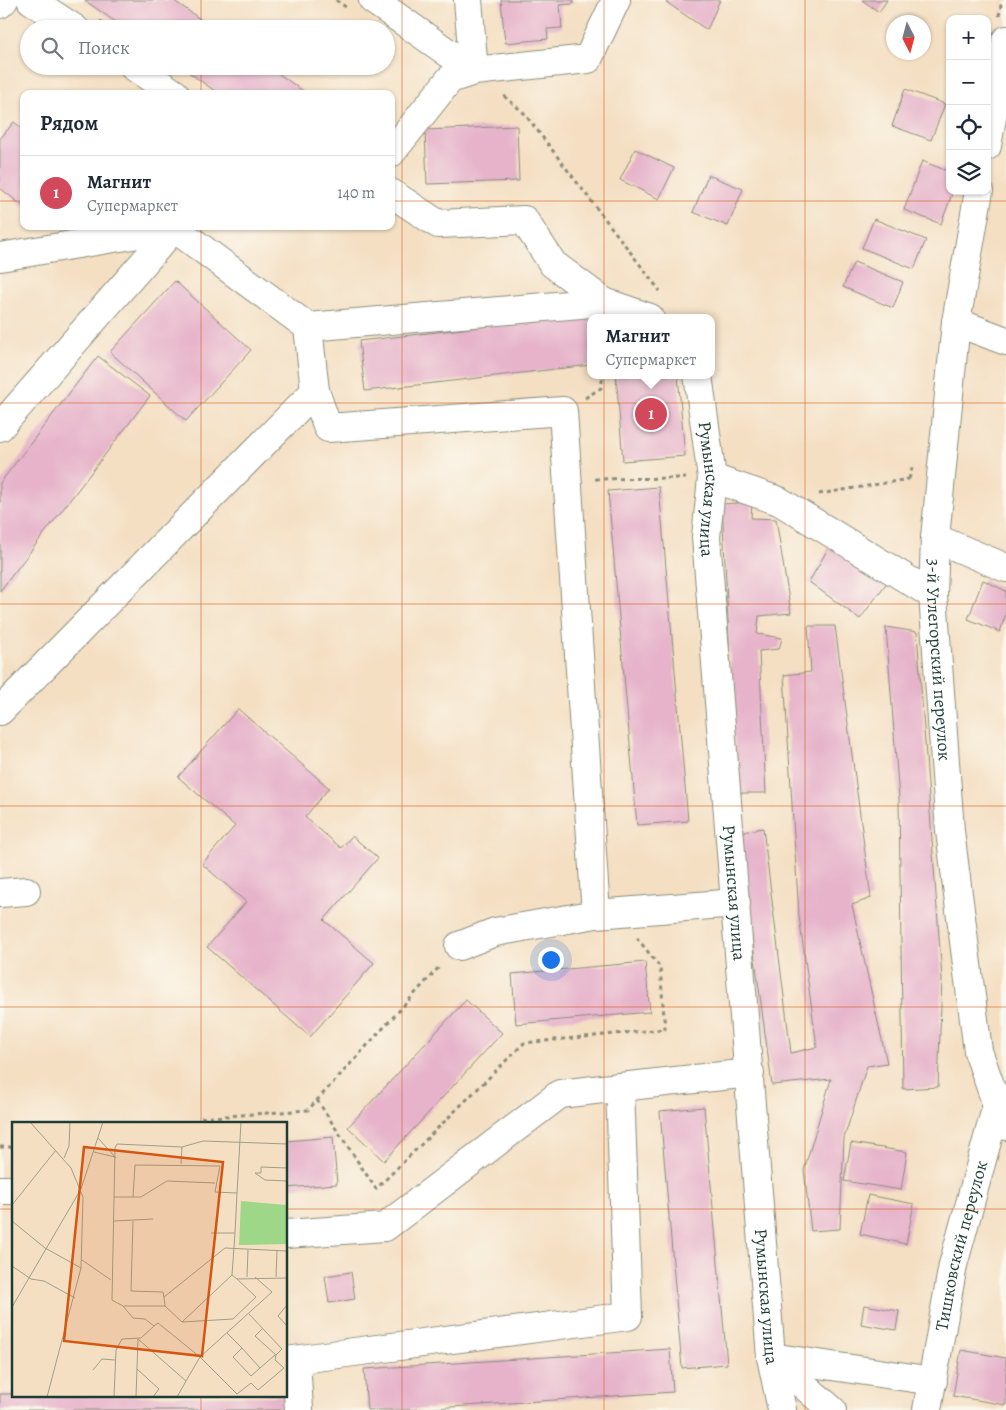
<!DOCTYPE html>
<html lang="ru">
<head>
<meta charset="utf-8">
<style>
	:root { --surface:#fff; --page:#f6f6f7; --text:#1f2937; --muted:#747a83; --line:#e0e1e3; --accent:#d1495b }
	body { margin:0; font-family:Alegreya,serif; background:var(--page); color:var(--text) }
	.controls { position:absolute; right:15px; top:15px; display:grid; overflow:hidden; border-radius:10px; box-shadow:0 1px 4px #0004 }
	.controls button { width:45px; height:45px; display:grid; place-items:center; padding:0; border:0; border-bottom:1px solid var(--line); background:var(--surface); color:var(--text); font:25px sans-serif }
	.compass { position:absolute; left:886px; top:15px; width:45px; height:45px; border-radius:50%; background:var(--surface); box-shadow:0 1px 4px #0004; rotate:174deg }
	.you { position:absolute; left:550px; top:959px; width:18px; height:18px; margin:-12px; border:4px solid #fff; border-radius:50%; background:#1a73e8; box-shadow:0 0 0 8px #1a73e833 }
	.badge { display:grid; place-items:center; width:32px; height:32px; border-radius:50%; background:var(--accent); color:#fff; font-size:16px; font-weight:700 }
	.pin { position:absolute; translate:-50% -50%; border:2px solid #fff; box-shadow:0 1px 5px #0006 }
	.popup { position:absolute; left:587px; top:314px; width:128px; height:65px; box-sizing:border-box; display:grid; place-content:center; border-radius:10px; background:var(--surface); filter:drop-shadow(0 1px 4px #0005); font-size:16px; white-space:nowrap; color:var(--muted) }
	.popup b { font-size:19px; color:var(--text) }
	.popup::after { content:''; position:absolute; left:50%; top:100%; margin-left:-10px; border:10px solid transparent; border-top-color:var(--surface) }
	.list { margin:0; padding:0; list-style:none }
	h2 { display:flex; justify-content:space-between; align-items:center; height:65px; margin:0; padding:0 20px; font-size:21px }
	h2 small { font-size:16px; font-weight:400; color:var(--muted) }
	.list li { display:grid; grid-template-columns:32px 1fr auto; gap:15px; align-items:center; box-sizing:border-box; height:75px; padding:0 20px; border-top:1px solid var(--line) }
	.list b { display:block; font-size:19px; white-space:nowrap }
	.list p { margin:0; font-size:16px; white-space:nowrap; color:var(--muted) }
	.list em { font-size:16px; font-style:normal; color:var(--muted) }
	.icon { flex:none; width:28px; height:28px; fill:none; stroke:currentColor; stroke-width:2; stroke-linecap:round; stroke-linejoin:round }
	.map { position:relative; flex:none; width:1006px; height:1410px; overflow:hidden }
	.search { position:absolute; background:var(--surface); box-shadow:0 1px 4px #0004; left:20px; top:20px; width:375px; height:55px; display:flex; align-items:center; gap:12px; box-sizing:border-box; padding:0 18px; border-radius:28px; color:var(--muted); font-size:19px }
	.panel { position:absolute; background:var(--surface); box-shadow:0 1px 4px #0004; left:20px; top:90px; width:375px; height:140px; border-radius:10px }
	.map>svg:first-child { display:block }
	.building { fill:#e6b3ca }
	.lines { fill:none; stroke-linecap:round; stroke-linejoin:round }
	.minor-casing { stroke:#8a8e7c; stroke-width:30 }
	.path { stroke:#8a8e7c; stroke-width:3; stroke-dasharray:4 4; stroke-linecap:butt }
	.minor { stroke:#fff; stroke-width:28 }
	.grid { fill:none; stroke:#d45610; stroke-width:1; stroke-opacity:0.55 }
	.labels { text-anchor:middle; stroke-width:4; stroke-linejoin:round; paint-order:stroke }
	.street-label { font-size:18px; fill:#1f3d34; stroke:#fbf7ec }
	.inset-road { fill:none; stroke:#9f9e8a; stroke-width:1 }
	.view { fill:#d45610; fill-opacity:0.15; stroke:#d45610; stroke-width:2.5 }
	.inset-edge { fill:none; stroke:#1f3d34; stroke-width:2.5 }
</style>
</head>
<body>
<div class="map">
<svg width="1006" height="1410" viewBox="0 0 1006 1410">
	<rect width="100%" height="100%" fill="#fbf7ec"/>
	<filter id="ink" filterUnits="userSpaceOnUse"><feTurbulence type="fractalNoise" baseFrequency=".02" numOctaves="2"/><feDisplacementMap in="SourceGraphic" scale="10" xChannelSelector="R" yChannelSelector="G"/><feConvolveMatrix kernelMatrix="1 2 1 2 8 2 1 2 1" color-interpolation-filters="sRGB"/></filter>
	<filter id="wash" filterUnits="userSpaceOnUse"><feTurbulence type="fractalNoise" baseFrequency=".0096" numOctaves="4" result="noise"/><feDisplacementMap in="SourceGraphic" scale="20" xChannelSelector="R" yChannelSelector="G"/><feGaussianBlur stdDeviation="1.12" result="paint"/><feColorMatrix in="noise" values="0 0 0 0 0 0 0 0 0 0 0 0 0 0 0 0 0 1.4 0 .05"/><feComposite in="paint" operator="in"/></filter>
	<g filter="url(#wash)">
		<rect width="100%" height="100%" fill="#f4dfc3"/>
		<g id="blocks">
			<g class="building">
				<path d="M 84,0 L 173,0 L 214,29 L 126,29 Z"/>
				<path d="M 501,0 L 573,0 L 573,4 L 560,5 L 562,28 L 547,29 L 548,39 L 505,43 Z"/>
				<path d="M 667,0 L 720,0 L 707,30 L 666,2 Z"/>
				<path d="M 862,0 L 887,0 L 879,12 Z"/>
				<path d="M 180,66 L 268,66 L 307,94 L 219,94 Z"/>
				<path d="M 905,89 L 945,104 L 931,140 L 892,126 Z"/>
				<path d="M 14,122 L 24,130 L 24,207 L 0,188 L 0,139 Z"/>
				<path d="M 517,126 L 519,181 L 427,184 L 425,130 Z"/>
				<path d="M 635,149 L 674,168 L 659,199 L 620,180 Z"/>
				<path d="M 922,161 L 950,172 L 950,191 L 953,191 L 941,224 L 904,210 Z"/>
				<path d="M 708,175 L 743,189 L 728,226 L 693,212 Z"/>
				<path d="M 874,219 L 926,240 L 914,269 L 862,248 Z"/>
				<path d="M 854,262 L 903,282 L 893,308 L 843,287 Z"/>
				<path d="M 175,281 L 251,350 L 186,421 L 110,352 Z"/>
				<path d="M 593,314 L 594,318 L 591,318 L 591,365 L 365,391 L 359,341 Z"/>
				<path d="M 98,356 L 150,396 L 0,591 L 0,483 Z"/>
				<path d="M 616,375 L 678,375 L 685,456 L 623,461 Z"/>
				<path d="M 659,487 L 688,821 L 637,825 L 608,491 Z"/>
				<path d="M 752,502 L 751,518 L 776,519 L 791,613 L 759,616 L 757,634 L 782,638 L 779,649 L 759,651 L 766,793 L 737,793 L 722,504 Z"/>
				<path d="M 829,547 L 888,581 L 860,619 L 809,582 Z"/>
				<path d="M 983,580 L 1006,591 L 1006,613 L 1000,632 L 968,619 Z"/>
				<path d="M 808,626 L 835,626 L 871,898 L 852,905 L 887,1063 L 867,1066 L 844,1138 L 840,1229 L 811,1231 L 804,1170 L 831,1079 L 772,1085 L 738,833 L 763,828 L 791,1053 L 817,1047 L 799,916 L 784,675 L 811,672 Z"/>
				<path d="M 886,627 L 917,632 L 942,978 L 938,1087 L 903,1089 L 899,799 Z"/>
				<path d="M 238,709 L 329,788 L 305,817 L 341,848 L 352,836 L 378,858 L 324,920 L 374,963 L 310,1037 L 207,947 L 246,902 L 202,864 L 235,826 L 178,777 Z"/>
				<path d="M 645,962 L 650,1012 L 516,1024 L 512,974 Z"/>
				<path d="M 466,1000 L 502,1033 L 384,1161 L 348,1127 Z"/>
				<path d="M 704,1107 L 727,1364 L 682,1368 L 660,1111 Z"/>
				<path d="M 333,1137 L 337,1184 L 286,1188 L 286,1141 Z"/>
				<path d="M 851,1143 L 907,1152 L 901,1190 L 844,1181 Z"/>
				<path d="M 868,1195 L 914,1204 L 906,1244 L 860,1234 Z"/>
				<path d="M 351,1272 L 355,1299 L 329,1303 L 325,1276 Z"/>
				<path d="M 864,1305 L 899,1311 L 896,1330 L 861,1324 Z"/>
				<path d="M 670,1349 L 673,1392 L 406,1410 L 367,1410 L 364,1369 Z"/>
				<path d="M 961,1350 L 1006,1358 L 1006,1405 L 953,1396 Z"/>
				<path d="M 0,1394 L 14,1394 L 14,1396 L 286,1396 L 290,1410 L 0,1410 Z"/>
			</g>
		</g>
	</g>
	<g filter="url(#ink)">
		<use href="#blocks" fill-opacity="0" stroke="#8a8e7c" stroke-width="1"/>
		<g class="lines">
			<defs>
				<g id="minor">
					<path d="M 31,0 L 75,29"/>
					<path d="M 373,0 L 474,71 L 468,0"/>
					<path d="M 0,4 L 4,0"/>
					<path d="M 133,66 L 175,94"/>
					<path d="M 987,146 L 1006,40"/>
					<path d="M 391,153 L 450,79 L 474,71 L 588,59 L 616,0"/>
					<path id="s1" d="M 979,191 L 956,322 L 935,538 L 933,595 L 950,831 L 978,1051 L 997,1105 L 1006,1126"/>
					<path d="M 391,193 L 438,224 L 524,220 L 553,264 L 604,302 L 650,318"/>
					<path d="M 0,257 L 174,228"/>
					<path d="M 956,322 L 1006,341"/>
					<path id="s2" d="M 698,375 L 712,478 L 706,537 L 771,1357 L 782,1410"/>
					<path d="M 315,391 L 328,428 L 563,411 L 596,914"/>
					<path d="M 0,427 L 174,228 L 308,327 L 604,302"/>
					<path d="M 712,478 L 779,501 L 933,595"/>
					<path d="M 935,538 L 1006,568"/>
					<path d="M 0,711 L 315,391 L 308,327"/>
					<path d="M 0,893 L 26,891"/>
					<path d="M 459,946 L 495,932 L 596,914 L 736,903"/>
					<path d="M 620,1087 L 750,1073"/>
					<path d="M 0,1190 L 14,1190"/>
					<path d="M 286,1234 L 385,1227 L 560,1094 L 620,1087 L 628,1316 L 286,1361"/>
					<path d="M 771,1357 L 933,1381"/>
					<path d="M 771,1357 L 832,1410"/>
					<path d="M 296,1360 L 299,1410"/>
					<path id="s3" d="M 927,1410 L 953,1265 L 997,1105 L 1000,1098"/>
				</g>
			</defs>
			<use href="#minor" class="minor-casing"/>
			<g class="path">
				<path d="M 336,0 L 347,8"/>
				<path d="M 999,16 L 1002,0"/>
				<path d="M 100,21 L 112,29"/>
				<path d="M 504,96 L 524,113 L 660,291"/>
				<path d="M 585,398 L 601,388 L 603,375"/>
				<path d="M 595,479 L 686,478"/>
				<path d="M 909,479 L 913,465"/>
				<path d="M 819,494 L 909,479"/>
				<path d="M 317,1100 L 376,1189 L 524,1043 L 665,1029 L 660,967 L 637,938"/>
				<path d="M 199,1124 L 199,1118 L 308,1110 L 441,965"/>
				<path d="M 0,1147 L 14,1147"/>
			</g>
			<use href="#minor" class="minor"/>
		</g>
	</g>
	<path class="grid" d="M 201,0 L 201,29M 402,0 L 402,1410M 604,0 L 604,1410M 805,0 L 805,1410M 201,66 L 201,94M 0,201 L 24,201M 391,201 L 1006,201M 201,226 L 201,1124M 0,403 L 1006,403M 0,604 L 1006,604M 0,806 L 1006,806M 0,1007 L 1006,1007M 0,1209 L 14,1209M 286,1209 L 1006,1209M 201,1396 L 201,1410"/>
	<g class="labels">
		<g class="street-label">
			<text dy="6" stroke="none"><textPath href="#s2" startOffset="115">Румынская улица</textPath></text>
			<text dy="6" stroke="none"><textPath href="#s1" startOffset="472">3-й Углегорский переулок</textPath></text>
			<text dy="6" stroke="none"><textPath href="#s2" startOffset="520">Румынская улица</textPath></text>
			<text dy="6" stroke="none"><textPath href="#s3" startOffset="168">Тишковский переулок</textPath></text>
			<text dy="6" stroke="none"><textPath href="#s2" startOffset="925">Румынская улица</textPath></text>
		</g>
	</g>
	<g transform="translate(12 1122)">
		<rect width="275" height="275" fill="#f4dfc3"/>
		<path d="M 229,79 L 275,83 L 275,122 L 227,123 Z" fill="#9fd789"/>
		<path class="inset-road" d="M 18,0 L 59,46 L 71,75 L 69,146 L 35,275M 86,16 L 104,36M 170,25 L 105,22 L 103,26 L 100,178 L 111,184 L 121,196 L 133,197 L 142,204 L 146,201 L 188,235 L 225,272 L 239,261 L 246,268 L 272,246 L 263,238 L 264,233M 82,30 L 103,35M 52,36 L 57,24 L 58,0M 169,42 L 170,25 L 191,19 L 275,22M 275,46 L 249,45 L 249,51 L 243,51 L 253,58 L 275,59M 203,61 L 155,59 L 129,75 L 121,75 L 123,43 L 208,44 L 203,70 L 225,71 L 229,0M 102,75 L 121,75M 0,83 L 44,28M 0,99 L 33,126 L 69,146M 102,99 L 141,97M 121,99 L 119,169 L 151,170 L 152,175M 199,111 L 223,111 L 220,153M 223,111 L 225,71M 70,138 L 99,158M 0,144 L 19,157 L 32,159 L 63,176M 235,155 L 236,128M 264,155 L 265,129M 275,183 L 266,194 L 275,204M 112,184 L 153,184 L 170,200 L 220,153 L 225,157 L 275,156M 153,184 L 152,175 L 213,126 L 275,129M 0,185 L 69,67 L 91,0M 237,192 L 270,227 L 264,233 L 243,214 L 251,206M 170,200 L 221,197 L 244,175 L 225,157M 215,211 L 230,226 L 248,246 L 239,254 L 221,235 L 230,226M 248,246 L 263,233M 125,247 L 147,267 L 141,275M 81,248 L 90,237 L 103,238M 102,275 L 104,228 L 110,217 L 129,216 L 142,204M 124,275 L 126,217 L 174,259 L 188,235 L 260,170 L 243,155M 165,275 L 174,259"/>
		<path class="view" d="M 72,25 L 211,40 L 190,234 L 52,219 Z"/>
		<rect width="275" height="275" class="inset-edge"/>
	</g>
</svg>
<div class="controls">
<button>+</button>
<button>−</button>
<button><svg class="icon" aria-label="locate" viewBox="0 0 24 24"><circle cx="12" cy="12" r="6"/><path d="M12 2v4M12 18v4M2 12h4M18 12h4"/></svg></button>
<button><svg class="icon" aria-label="layers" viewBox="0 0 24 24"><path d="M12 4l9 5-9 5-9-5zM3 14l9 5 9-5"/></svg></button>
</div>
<svg class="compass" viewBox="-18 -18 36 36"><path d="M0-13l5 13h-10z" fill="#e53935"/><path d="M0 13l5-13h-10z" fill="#747a83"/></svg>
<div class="you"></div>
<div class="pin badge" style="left:651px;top:414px">1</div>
<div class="popup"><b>Магнит</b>Супермаркет</div>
<div class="search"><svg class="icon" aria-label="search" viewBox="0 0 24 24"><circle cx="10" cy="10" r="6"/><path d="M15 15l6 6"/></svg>Поиск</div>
<section class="panel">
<h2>Рядом<small></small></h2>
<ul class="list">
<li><span class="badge">1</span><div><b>Магнит</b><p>Супермаркет</p></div><em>140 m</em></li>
</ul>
</section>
</div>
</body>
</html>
